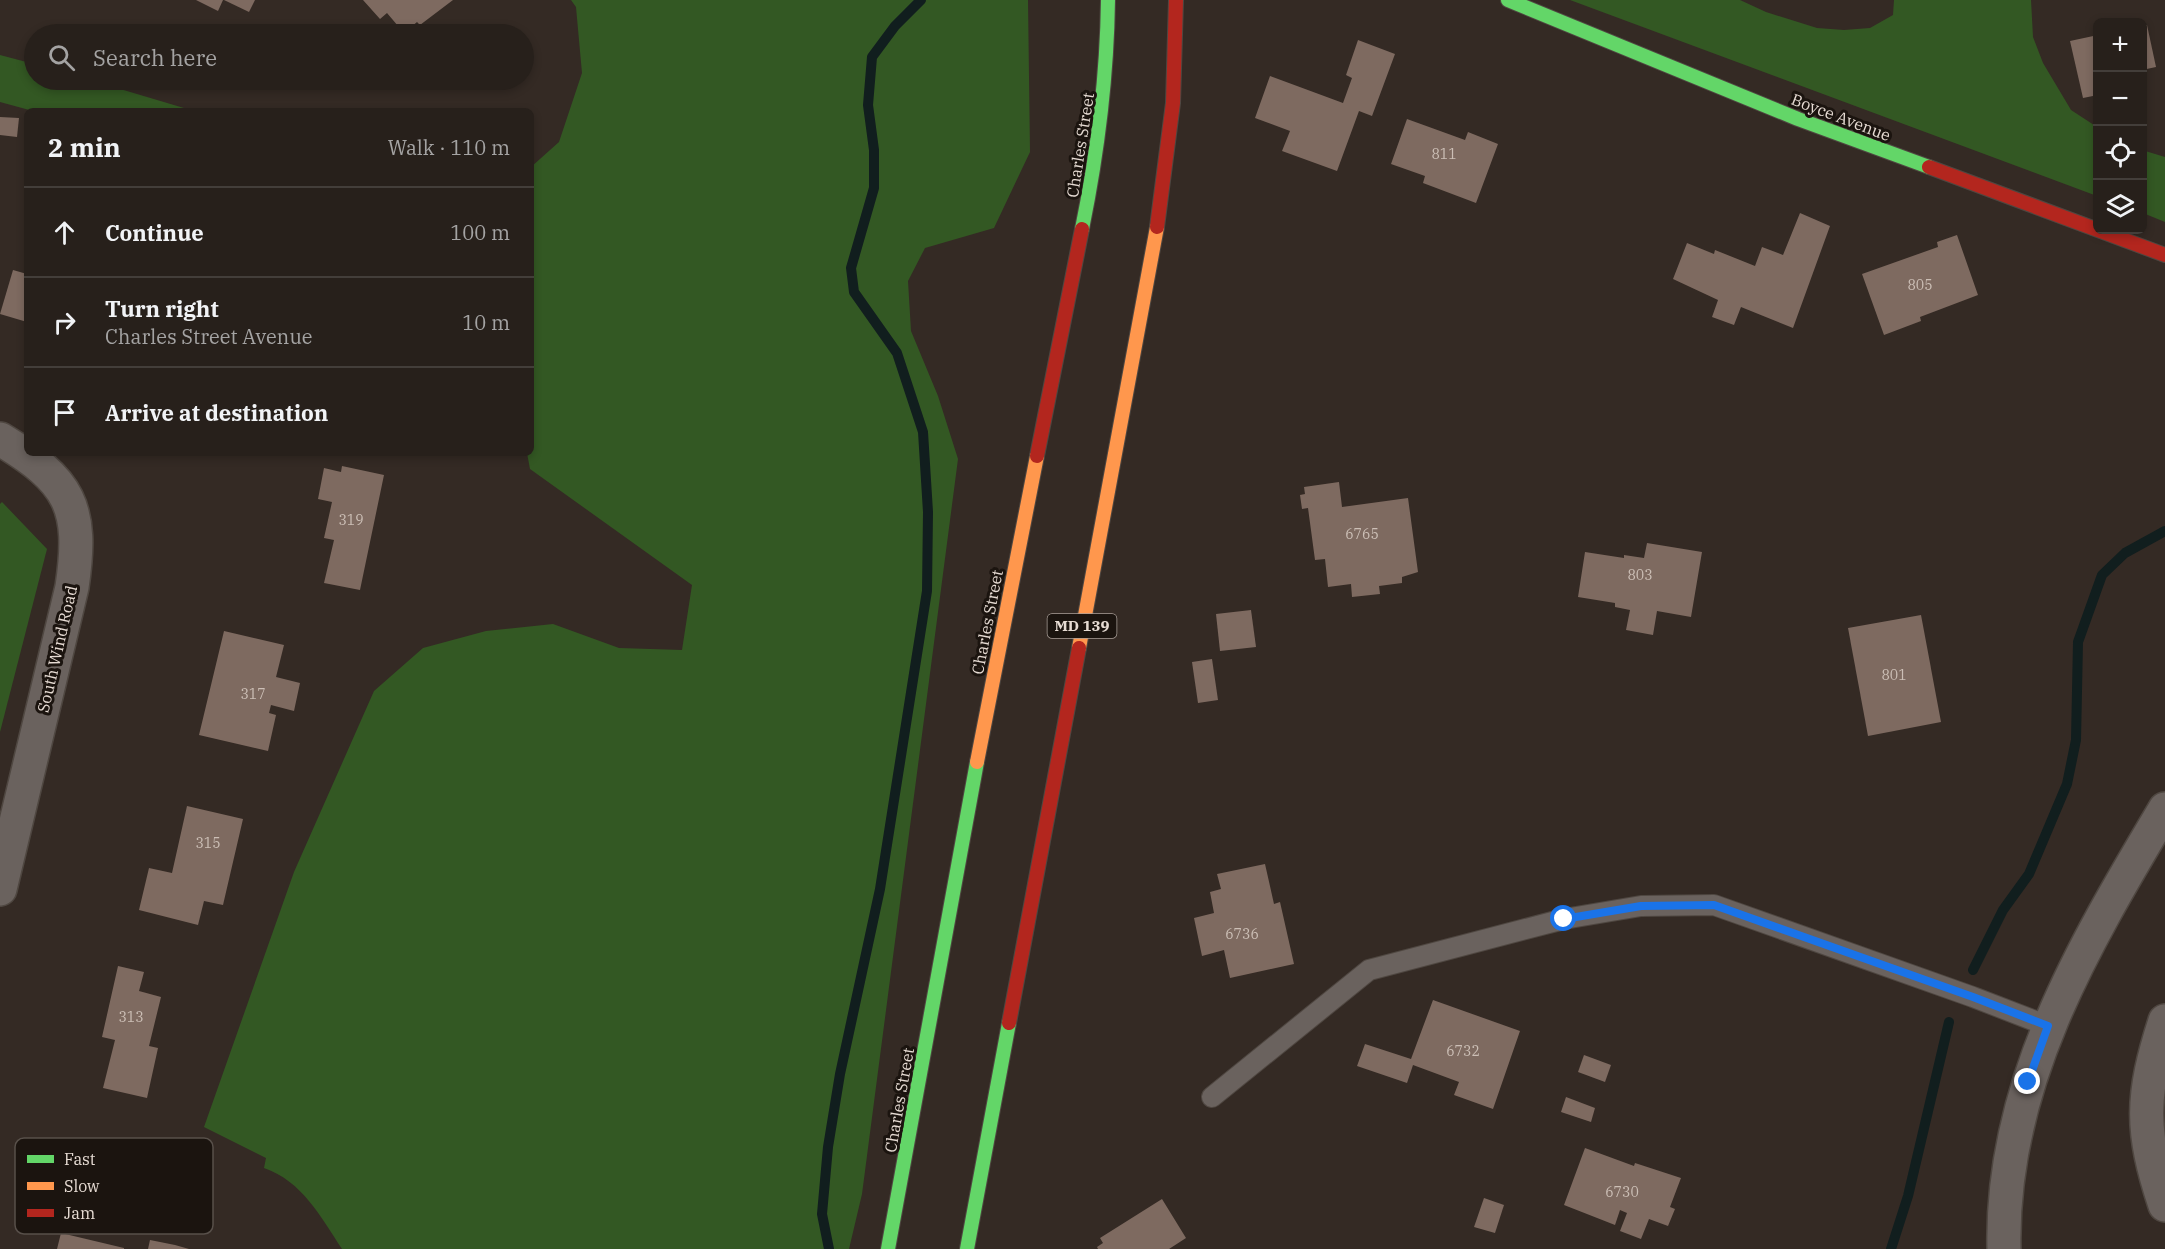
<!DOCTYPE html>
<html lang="en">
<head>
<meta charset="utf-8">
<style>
	:root { --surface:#27201b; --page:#2f2824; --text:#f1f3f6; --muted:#a4a3a3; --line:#433e3a }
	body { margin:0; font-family:"IBM Plex Serif",serif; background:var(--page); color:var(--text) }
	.controls { position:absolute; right:18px; top:18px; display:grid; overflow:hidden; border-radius:9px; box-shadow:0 3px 9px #0003 }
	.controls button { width:54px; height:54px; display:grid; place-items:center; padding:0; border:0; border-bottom:2px solid var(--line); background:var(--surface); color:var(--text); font:30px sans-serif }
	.stop { position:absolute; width:18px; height:18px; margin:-14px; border:4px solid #1a73e8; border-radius:50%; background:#fff }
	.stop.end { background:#1a73e8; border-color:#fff; box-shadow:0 2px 6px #0008 }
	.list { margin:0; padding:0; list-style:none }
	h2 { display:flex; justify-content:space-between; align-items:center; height:78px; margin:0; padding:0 24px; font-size:26px }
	h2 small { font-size:20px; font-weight:400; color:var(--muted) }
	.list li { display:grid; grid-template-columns:39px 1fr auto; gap:18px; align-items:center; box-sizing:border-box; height:90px; padding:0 24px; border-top:2px solid var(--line) }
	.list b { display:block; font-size:22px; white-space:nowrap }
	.list p { margin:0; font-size:20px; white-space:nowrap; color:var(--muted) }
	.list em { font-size:20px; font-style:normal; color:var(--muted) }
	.icon { flex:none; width:33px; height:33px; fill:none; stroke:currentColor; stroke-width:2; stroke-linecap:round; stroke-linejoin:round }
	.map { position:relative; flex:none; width:2165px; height:1249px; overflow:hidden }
	.search { position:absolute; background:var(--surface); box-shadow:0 3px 9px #0003; left:24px; top:24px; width:510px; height:66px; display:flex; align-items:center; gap:15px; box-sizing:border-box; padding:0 21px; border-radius:33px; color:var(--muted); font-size:22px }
	.panel { position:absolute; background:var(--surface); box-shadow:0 3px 9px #0003; left:24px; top:108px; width:510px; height:348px; border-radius:9px }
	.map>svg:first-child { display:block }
	.green { fill:#335823 }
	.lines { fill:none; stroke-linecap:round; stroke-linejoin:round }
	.stream { stroke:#111e1e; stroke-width:10 }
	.building { fill:#7e6a60 }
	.lane-casing { stroke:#4f4741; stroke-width:22 }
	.street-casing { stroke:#4f4741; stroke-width:36 }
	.fast-casing { stroke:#4f4741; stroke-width:16 }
	.slow-casing { stroke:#4f4741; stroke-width:16 }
	.jam-casing { stroke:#4f4741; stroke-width:16 }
	.lane { stroke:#6a625e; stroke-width:20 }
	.street { stroke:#6a625e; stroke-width:33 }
	.fast { stroke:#63d668; stroke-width:14 }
	.slow { stroke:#ff974d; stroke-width:14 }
	.jam { stroke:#b3261e; stroke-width:14 }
	.route { stroke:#1a73e8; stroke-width:8 }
	.labels { text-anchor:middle; stroke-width:6; stroke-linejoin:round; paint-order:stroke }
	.number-label { font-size:14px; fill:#ccbfb6 }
	.shield { fill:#1b140f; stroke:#a99f98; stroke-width:1.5 }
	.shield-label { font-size:15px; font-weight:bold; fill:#e6dbd3 }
	.street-label { font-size:16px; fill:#e6dbd3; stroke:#1b140f }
	.key { fill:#1b140f; stroke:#58504a; stroke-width:1.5 }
	.key-label { font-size:16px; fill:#e6dbd3 }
</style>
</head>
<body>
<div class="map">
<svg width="2165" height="1249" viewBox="0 0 2165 1249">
	<rect width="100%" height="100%" fill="#342a24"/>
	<g class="green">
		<path d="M 571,0 L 1028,0 L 1030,152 L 994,228 L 925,248 L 908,281 L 911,331 L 938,396 L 958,459 L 862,1194 L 849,1249 L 342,1249 C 321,1217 302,1181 264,1168 L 266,1158 L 204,1127 L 294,872 L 374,691 L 423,648 L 486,631 L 553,624 L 619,648 L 682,650 L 692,585 L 530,469 L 527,453 L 531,453 L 531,167 L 559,142 L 582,73 L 576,7 Z"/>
		<path d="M 1570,0 L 1740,0 L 1766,12 L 1817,28 L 1844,30 L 1870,28 L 1893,15 L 1894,0 L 2031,0 L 2033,37 L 2043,63 L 2071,110 L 2097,127 L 2097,196 Z"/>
		<path d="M 0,55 L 34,64 L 34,80 L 90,80 L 194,111 L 33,111 L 0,102 Z"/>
		<path d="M 2142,150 L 2165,157 L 2165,222 L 2143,213 Z"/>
		<path d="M 2,502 L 47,549 L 0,732 L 0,504 Z"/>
	</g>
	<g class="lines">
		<g class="stream">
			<path d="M 1973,970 L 2003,910 L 2029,874 L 2067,784 L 2076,740 L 2078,642 L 2102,575 L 2125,553 L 2165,531"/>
			<path d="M 829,1249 L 822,1214 L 828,1147 L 840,1074 L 880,889 L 927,591 L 928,512 L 923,432 L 897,353 L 854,292 L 851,268 L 874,188 L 874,150 L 868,105 L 872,57 L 895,26 L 921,0"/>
			<path d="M 1891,1249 L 1908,1196 L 1949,1022"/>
		</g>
	</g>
	<g class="building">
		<path d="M 196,0 L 223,0 L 218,11 Z"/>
		<path d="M 224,0 L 255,0 L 249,12 Z"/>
		<path d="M 363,0 L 453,0 L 420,25 L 417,22 L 404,33 L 387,13 L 380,19 Z"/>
		<path d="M 2147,25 L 2156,67 L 2142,70 L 2142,26 Z"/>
		<path d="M 2098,35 L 2098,95 L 2083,98 L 2070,41 Z"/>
		<path d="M 1358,40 L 1395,54 L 1372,116 L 1359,111 L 1337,171 L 1282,151 L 1290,131 L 1255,118 L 1270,76 L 1343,103 L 1352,78 L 1346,75 Z"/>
		<path d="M 0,117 L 19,118 L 17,137 L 0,135 Z"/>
		<path d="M 1407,119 L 1465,140 L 1468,132 L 1498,144 L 1476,203 L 1423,183 L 1425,176 L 1391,164 Z"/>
		<path d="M 1800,213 L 1830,226 L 1793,328 L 1741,307 L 1734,325 L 1712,317 L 1718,300 L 1673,279 L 1687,243 L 1714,254 L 1715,250 L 1755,266 L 1762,247 L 1783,255 Z"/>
		<path d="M 1957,235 L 1978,295 L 1920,317 L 1921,321 L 1884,335 L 1862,274 L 1938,247 L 1937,242 Z"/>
		<path d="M 13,270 L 27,274 L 27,322 L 0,314 Z"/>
		<path d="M 342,466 L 384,475 L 360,590 L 324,583 L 334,540 L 324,538 L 332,502 L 318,499 L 324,468 L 341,472 Z"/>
		<path d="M 1339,482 L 1342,507 L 1408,498 L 1418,572 L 1402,577 L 1402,583 L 1379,586 L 1380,594 L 1352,597 L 1351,584 L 1328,587 L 1325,559 L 1315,560 L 1308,508 L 1302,509 L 1300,495 L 1305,494 L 1304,487 Z"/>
		<path d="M 1647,543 L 1702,552 L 1691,617 L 1657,611 L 1653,635 L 1626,630 L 1630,610 L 1615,607 L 1615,603 L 1578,597 L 1585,552 L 1624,558 L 1624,555 L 1644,558 Z"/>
		<path d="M 1251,610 L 1256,647 L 1220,651 L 1216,614 Z"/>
		<path d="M 1921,615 L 1941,722 L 1868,736 L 1848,628 Z"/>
		<path d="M 224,631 L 284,645 L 276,677 L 300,683 L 294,711 L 271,705 L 269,713 L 276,715 L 268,751 L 199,735 Z"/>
		<path d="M 1212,659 L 1218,700 L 1198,703 L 1192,662 Z"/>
		<path d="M 187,806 L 243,819 L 223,905 L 204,901 L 198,925 L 139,910 L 149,868 L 172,873 Z"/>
		<path d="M 1265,864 L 1274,904 L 1280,902 L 1294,964 L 1230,978 L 1224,950 L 1202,956 L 1194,918 L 1214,913 L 1210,892 L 1221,889 L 1217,874 Z"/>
		<path d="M 118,966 L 144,972 L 139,991 L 161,997 L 149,1046 L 158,1048 L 147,1098 L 103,1088 L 115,1040 L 102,1037 Z"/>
		<path d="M 1433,1000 L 1520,1031 L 1493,1109 L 1454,1095 L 1459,1082 L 1413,1065 L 1407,1083 L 1357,1066 L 1365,1044 L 1411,1059 Z"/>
		<path d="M 1584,1055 L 1611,1065 L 1605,1082 L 1578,1072 Z"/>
		<path d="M 1566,1097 L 1595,1108 L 1591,1122 L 1561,1112 Z"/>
		<path d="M 1585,1148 L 1634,1166 L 1635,1163 L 1681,1178 L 1670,1207 L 1675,1209 L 1668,1226 L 1649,1219 L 1641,1239 L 1620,1231 L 1627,1213 L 1620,1210 L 1615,1225 L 1564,1205 Z"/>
		<path d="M 1484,1198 L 1504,1205 L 1495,1233 L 1474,1227 Z"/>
		<path d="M 1162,1199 L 1186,1238 L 1169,1249 L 1098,1249 L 1097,1247 L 1103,1243 L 1100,1238 Z"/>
		<path d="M 61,1233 L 124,1248 L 124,1249 L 57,1249 Z"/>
		<path d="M 150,1240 L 175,1245 L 189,1249 L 148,1249 Z"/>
	</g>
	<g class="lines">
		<defs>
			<path id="lane" d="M 1212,1097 L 1369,970 L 1564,919 L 1641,906 L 1714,905 L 1973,997 L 2048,1026"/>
			<g id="street">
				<path d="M 0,439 C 70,481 84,506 72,587 L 0,889"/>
				<path d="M 2165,1021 C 2141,1096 2140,1130 2165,1205"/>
				<path d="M 2004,1249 C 2000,1085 2084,945 2165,809"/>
			</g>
			<g id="fast">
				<path d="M 1508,0 L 1798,119 L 1929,167"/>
				<path d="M 1082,229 C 1098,151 1107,80 1108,0"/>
				<path d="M 888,1249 L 977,762"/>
				<path d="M 967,1249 L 1009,1023"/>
			</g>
			<g id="slow">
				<path d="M 1079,648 L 1157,227"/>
				<path d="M 977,762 L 1037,456"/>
			</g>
			<g id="jam">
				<path d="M 1929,167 L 2165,255"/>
				<path d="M 1157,227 L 1173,103 L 1176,0"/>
				<path d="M 1037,456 L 1082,229"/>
				<path d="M 1009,1023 L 1079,648"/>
			</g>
		</defs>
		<use href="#lane" class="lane-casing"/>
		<use href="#street" class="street-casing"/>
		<use href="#fast" class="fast-casing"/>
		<use href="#slow" class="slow-casing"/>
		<use href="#jam" class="jam-casing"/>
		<use href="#lane" class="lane"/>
		<use href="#street" class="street"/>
		<use href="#fast" class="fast"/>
		<use href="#slow" class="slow"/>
		<use href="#jam" class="jam"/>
	</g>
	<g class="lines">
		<path class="route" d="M 1564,919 L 1641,906 L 1714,905 L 1973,997 L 2048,1026 L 2028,1082"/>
	</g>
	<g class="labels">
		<g class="number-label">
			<text x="1444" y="159">811</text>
			<text x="1920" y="290">805</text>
			<text x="351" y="525">319</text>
			<text x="1362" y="539">6765</text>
			<text x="1640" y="580">803</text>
			<text x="1894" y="680">801</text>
			<text x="253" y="699">317</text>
			<text x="208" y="848">315</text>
			<text x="1242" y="939">6736</text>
			<text x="131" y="1022">313</text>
			<text x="1463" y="1056">6732</text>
			<text x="1622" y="1197">6730</text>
		</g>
		<rect class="shield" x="1047.5" y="614" width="69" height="24" rx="4.5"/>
		<g class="shield-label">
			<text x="1082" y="631">MD 139</text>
		</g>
		<g class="street-label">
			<text transform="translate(1841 117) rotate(21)" y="6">Boyce Avenue</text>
			<text transform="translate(1080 145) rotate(-81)" y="6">Charles Street</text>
			<text transform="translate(987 622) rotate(-79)" y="6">Charles Street</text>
			<text transform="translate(57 649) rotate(-77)" y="6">South Wind Road</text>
			<text transform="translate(899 1100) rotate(-80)" y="6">Charles Street</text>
		</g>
	</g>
	<rect x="15" y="1138" width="198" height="96" rx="9" class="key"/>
	<rect x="27" y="1155" width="27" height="8" fill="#63d668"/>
	<rect x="27" y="1182" width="27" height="8" fill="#ff974d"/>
	<rect x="27" y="1209" width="27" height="8" fill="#b3261e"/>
	<g class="key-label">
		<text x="64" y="1165">Fast</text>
		<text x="64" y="1192">Slow</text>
		<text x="64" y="1219">Jam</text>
	</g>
</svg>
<div class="controls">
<button>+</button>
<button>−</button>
<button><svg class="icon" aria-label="locate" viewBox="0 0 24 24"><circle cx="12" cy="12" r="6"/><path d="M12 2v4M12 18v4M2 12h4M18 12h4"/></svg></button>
<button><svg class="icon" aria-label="layers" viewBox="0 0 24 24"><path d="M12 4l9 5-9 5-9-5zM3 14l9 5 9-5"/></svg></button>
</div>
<div class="stop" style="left:1564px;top:919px"></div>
<div class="stop end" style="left:2028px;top:1082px"></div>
<div class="search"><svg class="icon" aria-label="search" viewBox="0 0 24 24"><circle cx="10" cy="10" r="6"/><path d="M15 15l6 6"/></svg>Search here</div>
<section class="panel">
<h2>2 min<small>Walk · 110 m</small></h2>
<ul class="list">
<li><svg class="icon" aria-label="ahead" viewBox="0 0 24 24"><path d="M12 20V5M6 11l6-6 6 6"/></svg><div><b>Continue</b></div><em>100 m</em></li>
<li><svg class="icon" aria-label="right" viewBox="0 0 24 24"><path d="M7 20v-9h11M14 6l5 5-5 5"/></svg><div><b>Turn right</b><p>Charles Street Avenue</p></div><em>10 m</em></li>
<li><svg class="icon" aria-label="arrive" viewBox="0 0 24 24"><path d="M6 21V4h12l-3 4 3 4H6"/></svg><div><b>Arrive at destination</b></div></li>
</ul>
</section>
</div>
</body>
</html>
